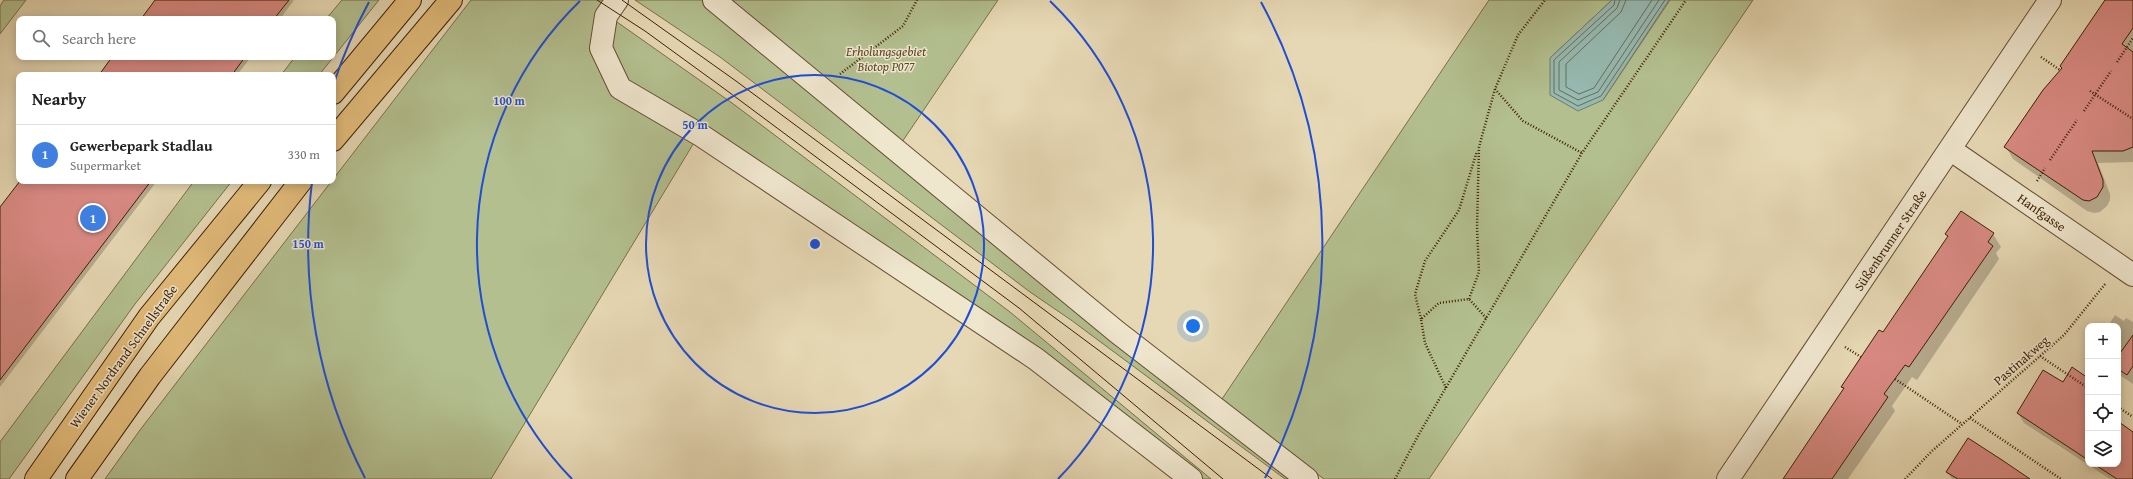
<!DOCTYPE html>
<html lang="en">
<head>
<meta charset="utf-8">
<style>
	:root { --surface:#fff; --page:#f2f2f2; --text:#222; --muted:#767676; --line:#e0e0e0; --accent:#ea580c }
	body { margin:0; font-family:"Gentium Book Plus",serif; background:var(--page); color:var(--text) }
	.controls { position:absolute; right:12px; bottom:12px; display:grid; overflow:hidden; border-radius:8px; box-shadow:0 2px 10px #0003 }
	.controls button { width:36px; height:36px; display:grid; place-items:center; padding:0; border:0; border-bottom:1px solid var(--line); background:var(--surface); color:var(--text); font:20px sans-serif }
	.you { position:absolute; left:1193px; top:326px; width:14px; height:14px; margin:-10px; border:3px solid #fff; border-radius:50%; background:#1a73e8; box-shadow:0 0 0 6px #1a73e833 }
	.badge { display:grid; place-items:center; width:26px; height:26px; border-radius:50%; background:var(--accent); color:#fff; font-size:13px; font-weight:700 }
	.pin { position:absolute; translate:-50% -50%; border:2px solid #fff; box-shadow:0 1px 4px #0006 }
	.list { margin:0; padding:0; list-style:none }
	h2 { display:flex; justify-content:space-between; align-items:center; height:52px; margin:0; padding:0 16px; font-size:17px }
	h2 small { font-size:13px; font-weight:400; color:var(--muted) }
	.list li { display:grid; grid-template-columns:26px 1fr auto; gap:12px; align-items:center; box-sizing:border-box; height:60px; padding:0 16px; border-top:1px solid var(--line) }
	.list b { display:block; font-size:15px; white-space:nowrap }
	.list p { margin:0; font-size:13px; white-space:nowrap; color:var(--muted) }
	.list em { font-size:13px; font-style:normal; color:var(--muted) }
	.icon { flex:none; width:22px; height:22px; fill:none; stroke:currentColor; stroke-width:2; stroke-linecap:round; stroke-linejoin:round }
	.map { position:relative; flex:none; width:2133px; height:479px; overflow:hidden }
	.search { position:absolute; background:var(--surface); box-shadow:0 2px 10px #0003; left:16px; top:16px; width:320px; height:44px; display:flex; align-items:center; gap:10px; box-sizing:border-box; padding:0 14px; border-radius:8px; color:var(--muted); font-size:15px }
	.panel { position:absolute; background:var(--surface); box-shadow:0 2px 10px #0003; left:16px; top:72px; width:320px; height:112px; border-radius:8px }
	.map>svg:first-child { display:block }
	.green { fill:#b3bf8f; stroke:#786f49 }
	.water { fill:#96b9b0; stroke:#727b6b }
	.shadow { fill:#0003 }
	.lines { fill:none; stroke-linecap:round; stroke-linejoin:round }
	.shore { stroke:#696c5a; stroke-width:1 }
	.building { fill:#d98a83; stroke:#3c1f03 }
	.minor-casing { stroke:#664d2f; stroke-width:24 }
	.highway-casing { stroke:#3c1f03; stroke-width:24 }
	.path { stroke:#3c1f03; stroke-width:2.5; stroke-dasharray:1 2; stroke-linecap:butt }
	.minor { stroke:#efe6ce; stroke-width:22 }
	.highway { stroke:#e3bc7a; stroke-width:22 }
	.tram { stroke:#3c1f03; stroke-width:1 }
	.ring { fill:none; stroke:#1d4ed8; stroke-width:2 }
	.labels { text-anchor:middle; stroke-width:3; stroke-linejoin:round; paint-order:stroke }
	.park-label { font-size:13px; font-style:italic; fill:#5a4726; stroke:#efe6ce }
	.street-label { font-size:13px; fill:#3c1f03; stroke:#efe6ce }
	.centre { fill:#1d4ed8; stroke:#efe6ce; stroke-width:2 }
	.ring-label { font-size:12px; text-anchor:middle; font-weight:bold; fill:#1d4ed8; stroke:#efe6ce; stroke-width:3; stroke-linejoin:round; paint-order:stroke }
</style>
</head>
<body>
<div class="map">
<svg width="2133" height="479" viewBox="0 0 2133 479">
	<rect width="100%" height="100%" fill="#e6d8b4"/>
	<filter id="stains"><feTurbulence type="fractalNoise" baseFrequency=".005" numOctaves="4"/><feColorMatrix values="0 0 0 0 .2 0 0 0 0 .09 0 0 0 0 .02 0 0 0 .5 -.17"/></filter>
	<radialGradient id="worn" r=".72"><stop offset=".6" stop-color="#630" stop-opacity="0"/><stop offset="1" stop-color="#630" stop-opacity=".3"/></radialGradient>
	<g class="green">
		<path d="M 4,0 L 26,0 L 0,34 L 0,6 Z"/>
		<path d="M 342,0 L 379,0 L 319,75 L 281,75 L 295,57 L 333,57 L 333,19 L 326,19 Z"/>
		<path d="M 471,0 L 611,0 L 614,89 L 695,141 L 491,479 L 105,479 L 140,430 Z"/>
		<path d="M 635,0 L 702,0 L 878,147 L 1295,479 L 1285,479 L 1071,320 L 1030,292 L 720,57 Z"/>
		<path d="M 719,0 L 998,0 L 900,145 Z"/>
		<path d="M 1489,0 L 1612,0 L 1550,58 L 1603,100 L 1670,0 L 1753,0 L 1429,479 L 1324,479 L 1220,402 Z"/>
		<path d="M 617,22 L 732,103 L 1010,312 L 1211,479 L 1200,479 L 630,84 C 613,61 604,50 617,22 Z"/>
		<path d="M 194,181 L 232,181 L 135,304 L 9,479 L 0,479 L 0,442 Z"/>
	</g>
	<path class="water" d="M 1612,0 L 1669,0 L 1603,100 L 1578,111 L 1550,95 L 1550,58 Z"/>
	<g class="shadow">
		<path d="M 156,0 L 294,0 L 280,19 L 142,19 Z"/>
		<path d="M 2106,0 L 2133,0 L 2133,162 L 2098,163 L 2110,194 L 2110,200 L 2107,206 L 2100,212 L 2094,213 L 2087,211 L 2013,159 L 2006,147 L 2063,69 L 2061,66 Z"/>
		<path d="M 114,57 L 251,57 L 237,75 L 100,75 Z"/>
		<path d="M 21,181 L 157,181 L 0,387 L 0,209 Z"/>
		<path d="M 1947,234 L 1993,234 L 2001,247 L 1996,253 L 1999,259 L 1917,380 L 1912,377 L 1892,406 L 1895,411 L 1848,479 L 1784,479 L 1844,390 L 1842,387 L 1883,333 L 1948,237 Z"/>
		<path d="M 2115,315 L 2124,321 L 2126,318 L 2133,322 L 2133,384 L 2118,374 L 2118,326 L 2108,326 Z"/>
		<path d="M 2088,398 L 2088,464 L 2118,464 L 2118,423 L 2133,432 L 2133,479 L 2110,479 L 2024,423 L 2018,413 Z"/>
		<path d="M 1947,472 L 2029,479 L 1952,479 Z"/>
	</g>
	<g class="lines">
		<g class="shore">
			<path d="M 1615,0 L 1614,5 L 1554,60 L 1554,93 L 1578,106 L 1601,96 L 1665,0"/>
			<path d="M 1620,0 L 1617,8 L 1559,62 L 1559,90 L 1578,100 L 1598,92 L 1659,0"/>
			<path d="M 1626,0 L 1621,12 L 1566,64 L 1566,87 L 1579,94 L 1594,88 L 1652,0"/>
		</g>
	</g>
	<g class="building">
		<path d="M 155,0 L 289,0 L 274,19 L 141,19 Z"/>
		<path d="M 2105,0 L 2133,0 L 2133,28 L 2122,44 L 2133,52 L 2133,147 L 2123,151 L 2092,151 L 2103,180 L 2103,187 L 2097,197 L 2089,201 L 2083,200 L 2004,147 L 2043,90 L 2062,68 L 2060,66 Z"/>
		<path d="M 112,57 L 245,57 L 232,75 L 99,75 Z"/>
		<path d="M 20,181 L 151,181 L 0,380 L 0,207 Z"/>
		<path d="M 1961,211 L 1994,233 L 1988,242 L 1993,246 L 1909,367 L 1905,365 L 1884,394 L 1888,397 L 1832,479 L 1783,479 L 1844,388 L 1841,387 L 1879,330 L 1883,332 L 1948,236 L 1945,234 Z"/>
		<path d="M 2133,335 L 2133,366 L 2127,375 L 2118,369 L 2118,356 Z"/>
		<path d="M 2072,367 L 2088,378 L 2088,460 L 2017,413 L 2043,370 L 2063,382 Z"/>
		<path d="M 2119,422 L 2133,432 L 2133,479 L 2117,479 L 2094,464 L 2118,464 Z"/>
		<path d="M 1968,438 L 2002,460 L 2030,479 L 1958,479 L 1946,472 Z"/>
	</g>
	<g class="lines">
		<defs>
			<g id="minor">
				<path d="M 617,0 L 606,16 L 601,48 L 620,88 L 702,136 L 1036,359 L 1191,479"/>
				<path d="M 714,0 L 1117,332 L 1307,479"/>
				<path d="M 1951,150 L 2133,275"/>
				<path d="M 1728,479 L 2050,0"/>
			</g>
			<g id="highway">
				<path d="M 333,93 L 410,0"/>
				<path d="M 333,140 L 451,0"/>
				<path d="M 36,479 L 149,317 L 260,181"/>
				<path d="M 77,479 L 150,376 L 301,181"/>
			</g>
		</defs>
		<use href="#minor" class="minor-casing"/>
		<use href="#highway" class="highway-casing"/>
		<g class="path">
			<path d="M 2041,57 L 2060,70"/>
			<path d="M 2117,62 L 2133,38"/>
			<path d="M 840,74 L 903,26 L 917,0"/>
			<path d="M 1495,89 L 1523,121 L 1582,153"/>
			<path d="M 2090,91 L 2133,119"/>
			<path d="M 2084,111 L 2111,71"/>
			<path d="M 2050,160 L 2077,120"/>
			<path d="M 2037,181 L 2045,168"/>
			<path d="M 1469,299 L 1479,272 L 1477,227 L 1479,147 L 1495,89 L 1518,35 L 1545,0"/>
			<path d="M 1421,319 L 1415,294 L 1425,261 L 1459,210 L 1477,151"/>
			<path d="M 1845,347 L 1861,357"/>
			<path d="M 2040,356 L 2088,388"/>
			<path d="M 1895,379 L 1962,424"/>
			<path d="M 1446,388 L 1425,343 L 1421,319 L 1439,303 L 1469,299 L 1487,319"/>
			<path d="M 2118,407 L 2133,417"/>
			<path d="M 1970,418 L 2061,479"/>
			<path d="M 1395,479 L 1419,434 L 1582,153 L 1686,0"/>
			<path d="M 1905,479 L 1932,451 L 2064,335 L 2106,283"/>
		</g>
		<use href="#minor" class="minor"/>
		<use href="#highway" class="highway"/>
		<g class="tram">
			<path d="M 597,0 L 645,31 L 726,90 L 1019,308 L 1223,479"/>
			<path d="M 622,0 L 736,81 L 1272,479"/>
		</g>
	</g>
	<g class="ring">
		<circle cx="815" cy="244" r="169"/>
		<path d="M572 479A338 338 0 0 1 580 1M1050 1A338 338 0 0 1 1058 479"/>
		<path d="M365 478A507 507 0 0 1 312 182M334 83A507 507 0 0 1 369 2M1261 2A507 507 0 0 1 1265 478"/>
	</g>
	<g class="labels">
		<g class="park-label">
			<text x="886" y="56">Erholungsgebiet<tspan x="886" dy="15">Biotop P077</tspan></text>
		</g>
		<g class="street-label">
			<text transform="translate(2042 212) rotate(35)" y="5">Hanfgasse</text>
			<text transform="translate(1890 240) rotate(-56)" y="5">Süßenbrunner Straße</text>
			<text transform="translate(123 356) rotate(-54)" y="5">Wiener Nordrand Schnellstraße</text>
			<text transform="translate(2021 360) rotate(-41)" y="5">Pastinakweg</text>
		</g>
	</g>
	<circle cx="815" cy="244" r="6" class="centre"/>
	<g class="ring-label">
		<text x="509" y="105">100 m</text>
		<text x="695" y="129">50 m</text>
		<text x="308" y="248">150 m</text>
	</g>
	<rect width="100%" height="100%" filter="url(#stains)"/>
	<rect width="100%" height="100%" fill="url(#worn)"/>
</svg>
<div class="controls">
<button>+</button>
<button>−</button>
<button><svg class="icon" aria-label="locate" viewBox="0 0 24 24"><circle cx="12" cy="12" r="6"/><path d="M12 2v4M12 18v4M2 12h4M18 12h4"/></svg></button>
<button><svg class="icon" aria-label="layers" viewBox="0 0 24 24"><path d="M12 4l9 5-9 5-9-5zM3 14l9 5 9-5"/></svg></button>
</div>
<div class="you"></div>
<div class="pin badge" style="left:93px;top:218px;background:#3f7fe0">1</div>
<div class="search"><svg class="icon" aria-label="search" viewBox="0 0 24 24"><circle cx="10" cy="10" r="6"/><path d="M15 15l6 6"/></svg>Search here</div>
<section class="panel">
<h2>Nearby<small></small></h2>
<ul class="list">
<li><span class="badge" style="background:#3f7fe0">1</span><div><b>Gewerbepark Stadlau</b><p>Supermarket</p></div><em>330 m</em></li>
</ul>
</section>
</div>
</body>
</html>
